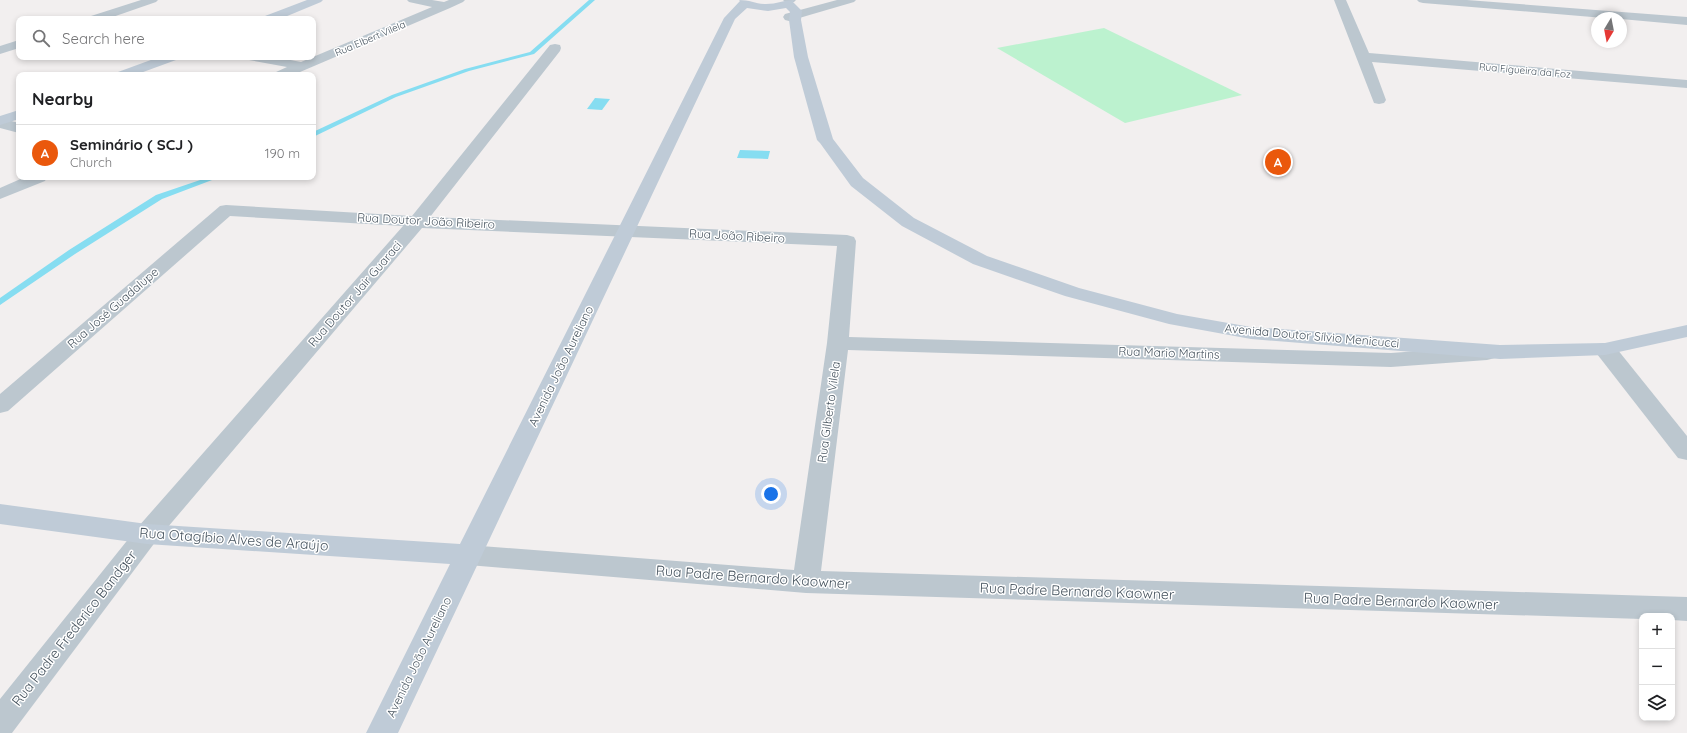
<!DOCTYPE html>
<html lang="en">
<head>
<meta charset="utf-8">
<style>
	:root { --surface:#fff; --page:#f6f6f6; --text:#202124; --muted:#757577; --line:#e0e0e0; --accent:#ea580c }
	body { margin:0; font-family:Quicksand,sans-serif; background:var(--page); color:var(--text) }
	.controls { position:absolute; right:12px; bottom:12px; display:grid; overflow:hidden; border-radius:8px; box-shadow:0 2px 6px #0003 }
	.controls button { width:36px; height:36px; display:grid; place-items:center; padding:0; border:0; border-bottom:1px solid var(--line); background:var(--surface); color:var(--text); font:20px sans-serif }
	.compass { position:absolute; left:1591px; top:12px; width:36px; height:36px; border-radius:50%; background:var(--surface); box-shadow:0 2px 6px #0003; rotate:190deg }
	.you { position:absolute; left:771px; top:494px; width:14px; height:14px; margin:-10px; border:3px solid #fff; border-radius:50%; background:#1a73e8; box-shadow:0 0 0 6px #1a73e833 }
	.badge { display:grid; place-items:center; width:26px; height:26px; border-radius:50%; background:var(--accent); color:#fff; font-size:13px; font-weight:700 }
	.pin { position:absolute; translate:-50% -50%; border:2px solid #fff; box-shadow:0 1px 4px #0006 }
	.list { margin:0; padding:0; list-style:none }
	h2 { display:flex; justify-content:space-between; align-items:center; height:52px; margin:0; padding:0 16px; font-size:17px }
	h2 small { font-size:13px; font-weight:400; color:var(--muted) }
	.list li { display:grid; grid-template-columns:26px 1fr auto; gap:12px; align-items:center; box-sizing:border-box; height:56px; padding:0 16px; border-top:1px solid var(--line) }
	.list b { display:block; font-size:15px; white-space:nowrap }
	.list p { margin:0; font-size:13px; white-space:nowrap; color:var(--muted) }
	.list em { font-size:13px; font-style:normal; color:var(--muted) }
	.icon { flex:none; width:22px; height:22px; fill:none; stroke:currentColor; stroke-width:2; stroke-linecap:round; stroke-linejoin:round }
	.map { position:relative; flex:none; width:1687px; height:733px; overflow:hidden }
	.search { position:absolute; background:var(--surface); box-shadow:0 2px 6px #0003; left:16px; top:16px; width:300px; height:44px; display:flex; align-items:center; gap:10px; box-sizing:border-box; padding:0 14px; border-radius:8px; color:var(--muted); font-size:15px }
	.panel { position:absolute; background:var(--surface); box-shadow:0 2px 6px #0003; left:16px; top:72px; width:300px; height:108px; border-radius:8px }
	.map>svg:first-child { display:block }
	.green { fill:#bcf2cf }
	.water { fill:#86ddf1 }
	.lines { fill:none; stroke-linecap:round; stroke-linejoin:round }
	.stream { fill:#86ddf1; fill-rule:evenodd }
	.minor { fill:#bcc7cf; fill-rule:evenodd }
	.secondary { fill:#bfcbd7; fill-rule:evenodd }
	.labels { text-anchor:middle; stroke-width:3; stroke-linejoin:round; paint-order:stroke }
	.far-street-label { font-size:10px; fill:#46535e; stroke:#fff }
	.street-label { font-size:12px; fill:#46535e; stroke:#fff }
	.near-street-label { font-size:14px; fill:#46535e; stroke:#fff }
</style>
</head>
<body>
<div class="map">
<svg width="1687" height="733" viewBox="0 0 1687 733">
	<rect width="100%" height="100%" fill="#f2efef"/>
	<path class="green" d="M 1104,28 L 1242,95 L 1125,123 L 997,48 Z"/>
	<g class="water">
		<path d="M 595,98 L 610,99 L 602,110 L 587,109 Z"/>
		<path d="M 740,150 L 770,151 L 768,159 L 737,158 Z"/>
	</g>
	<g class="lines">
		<g class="stream">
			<path d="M 589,0 L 595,0 L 534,54 L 469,71 L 396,97 L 313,137 L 313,132 L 392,95 L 465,69 L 530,52 Z"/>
			<path d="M 209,177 L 220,177 L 162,199 L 75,254 L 0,305 L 0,298 L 69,250 L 156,195 Z"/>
		</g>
		<g class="minor">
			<path d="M 141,0 L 158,0 L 156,2 L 107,19 L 89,19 L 91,16 Z"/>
			<path d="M 407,0 L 432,0 L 444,2 L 449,0 L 465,0 L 463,2 L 450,8 L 293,75 L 274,75 L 276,72 L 287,67 L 249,60 L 247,57 L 275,57 L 301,62 L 432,7 L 409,2 Z"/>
			<path d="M 783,0 L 796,0 L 794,2 L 785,2 Z"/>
			<path d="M 837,0 L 856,0 L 854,2 L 789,21 L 785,20 L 783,17 L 785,14 Z"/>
			<path d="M 1334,0 L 1346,0 L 1369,53 L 1687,80 L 1687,88 L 1372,62 L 1386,100 L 1384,103 L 1379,104 L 1374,103 Z"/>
			<path d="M 1417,0 L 1467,0 L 1687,17 L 1687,25 L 1621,19 L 1621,18 L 1604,18 L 1423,3 L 1419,2 Z"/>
			<path d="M 19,40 L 19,48 L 0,54 L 0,46 Z"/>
			<path d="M 555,44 L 560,45 L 561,48 L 560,51 L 430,217 L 847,235 L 854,237 L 856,241 L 849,337 L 1391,353 L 1487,346 L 1495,348 L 1498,353 L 1495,358 L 1487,360 L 1391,367 L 848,350 L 821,571 L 1687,597 L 1687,621 L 1672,620 L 1672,616 L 1642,616 L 1642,619 L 806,593 L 468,565 L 458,562 L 454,555 L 458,548 L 468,545 L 794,570 L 827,343 L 837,246 L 422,228 L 156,541 L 12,733 L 0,733 L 0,699 L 138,527 L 403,226 L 230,216 L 8,411 L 0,413 L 0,394 L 220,206 L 226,205 L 412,216 L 550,45 Z"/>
			<path d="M 0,118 L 19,123 L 19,133 L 0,128 Z"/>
			<path d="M 25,177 L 47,177 L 45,181 L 0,199 L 0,188 Z"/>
			<path d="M 1605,343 L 1613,344 L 1687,436 L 1687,460 L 1678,458 L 1597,354 L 1594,349 L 1597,344 Z"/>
		</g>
		<g class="secondary">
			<path d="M 307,0 L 323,0 L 321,2 L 280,19 L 263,19 L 265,16 Z"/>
			<path d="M 739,0 C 750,0 756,4 766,4 C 777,4 784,0 794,0 L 793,2 L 802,11 L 801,20 L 808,57 L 833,139 L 863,178 L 914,218 L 987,256 L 1079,288 L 1177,314 L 1251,327 L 1500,345 L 1605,343 L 1687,325 L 1687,337 L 1605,355 L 1500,359 L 1251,339 L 1169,324 L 1065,296 L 973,264 L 902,226 L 851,186 L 820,143 L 817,140 L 794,57 L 789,20 L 790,12 L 786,8 L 768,11 L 747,8 L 735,19 L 398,733 L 366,733 L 450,564 L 147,544 L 0,524 L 0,504 L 147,524 L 460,544 L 724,18 L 740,1 Z"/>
			<path d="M 159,57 L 178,57 L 176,60 L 135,75 L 116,75 L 118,72 Z"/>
			<path d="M 19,110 L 19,119 L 0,125 L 0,116 Z"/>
		</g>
	</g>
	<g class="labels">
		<g class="far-street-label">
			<text transform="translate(370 38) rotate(-23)" y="4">Rua Elbert Vilela</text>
			<text transform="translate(1525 70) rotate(5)" y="4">Rua Figueira da Foz</text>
		</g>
		<g class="street-label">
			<text transform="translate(426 221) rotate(3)" y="4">Rua Doutor João Ribeiro</text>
			<text transform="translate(737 236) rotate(3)" y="4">Rua João Ribeiro</text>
			<text transform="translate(355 294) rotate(-49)" y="4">Rua Doutor Jair Guaraci</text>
			<text transform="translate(113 308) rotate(-41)" y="4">Rua José Guadalupe</text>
			<text transform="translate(1312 336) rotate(5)" y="4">Avenida Doutor Sílvio Menicucci</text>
			<text transform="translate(1169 353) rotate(2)" y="4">Rua Mario Martins</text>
			<text transform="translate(561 366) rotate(-64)" y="4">Avenida João Aureliano</text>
			<text transform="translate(829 412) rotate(-82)" y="4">Rua Gilberto Vilela</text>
			<text transform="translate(419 657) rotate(-64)" y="4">Avenida João Aureliano</text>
		</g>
		<g class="near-street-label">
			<text transform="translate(234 539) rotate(4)" y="5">Rua Otagíbio Alves de Araújo</text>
			<text transform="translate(753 577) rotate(4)" y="5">Rua Padre Bernardo Kaowner</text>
			<text transform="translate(1077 591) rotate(2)" y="5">Rua Padre Bernardo Kaowner</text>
			<text transform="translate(1401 601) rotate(2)" y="5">Rua Padre Bernardo Kaowner</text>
			<text transform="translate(74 628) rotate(-52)" y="5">Rua Padre Frederico Bandger</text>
		</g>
	</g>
</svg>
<div class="controls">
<button>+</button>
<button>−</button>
<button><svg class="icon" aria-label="layers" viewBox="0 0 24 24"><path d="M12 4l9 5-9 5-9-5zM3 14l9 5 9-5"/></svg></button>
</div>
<svg class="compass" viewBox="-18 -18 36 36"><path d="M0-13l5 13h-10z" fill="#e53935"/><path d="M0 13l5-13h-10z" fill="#757577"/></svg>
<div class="you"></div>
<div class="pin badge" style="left:1278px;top:162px">A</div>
<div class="search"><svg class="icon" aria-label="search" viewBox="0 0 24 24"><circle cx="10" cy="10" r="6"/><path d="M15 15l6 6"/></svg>Search here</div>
<section class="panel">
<h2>Nearby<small></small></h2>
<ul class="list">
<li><span class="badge">A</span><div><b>Seminário ( SCJ )</b><p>Church</p></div><em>190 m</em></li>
</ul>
</section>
</div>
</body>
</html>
